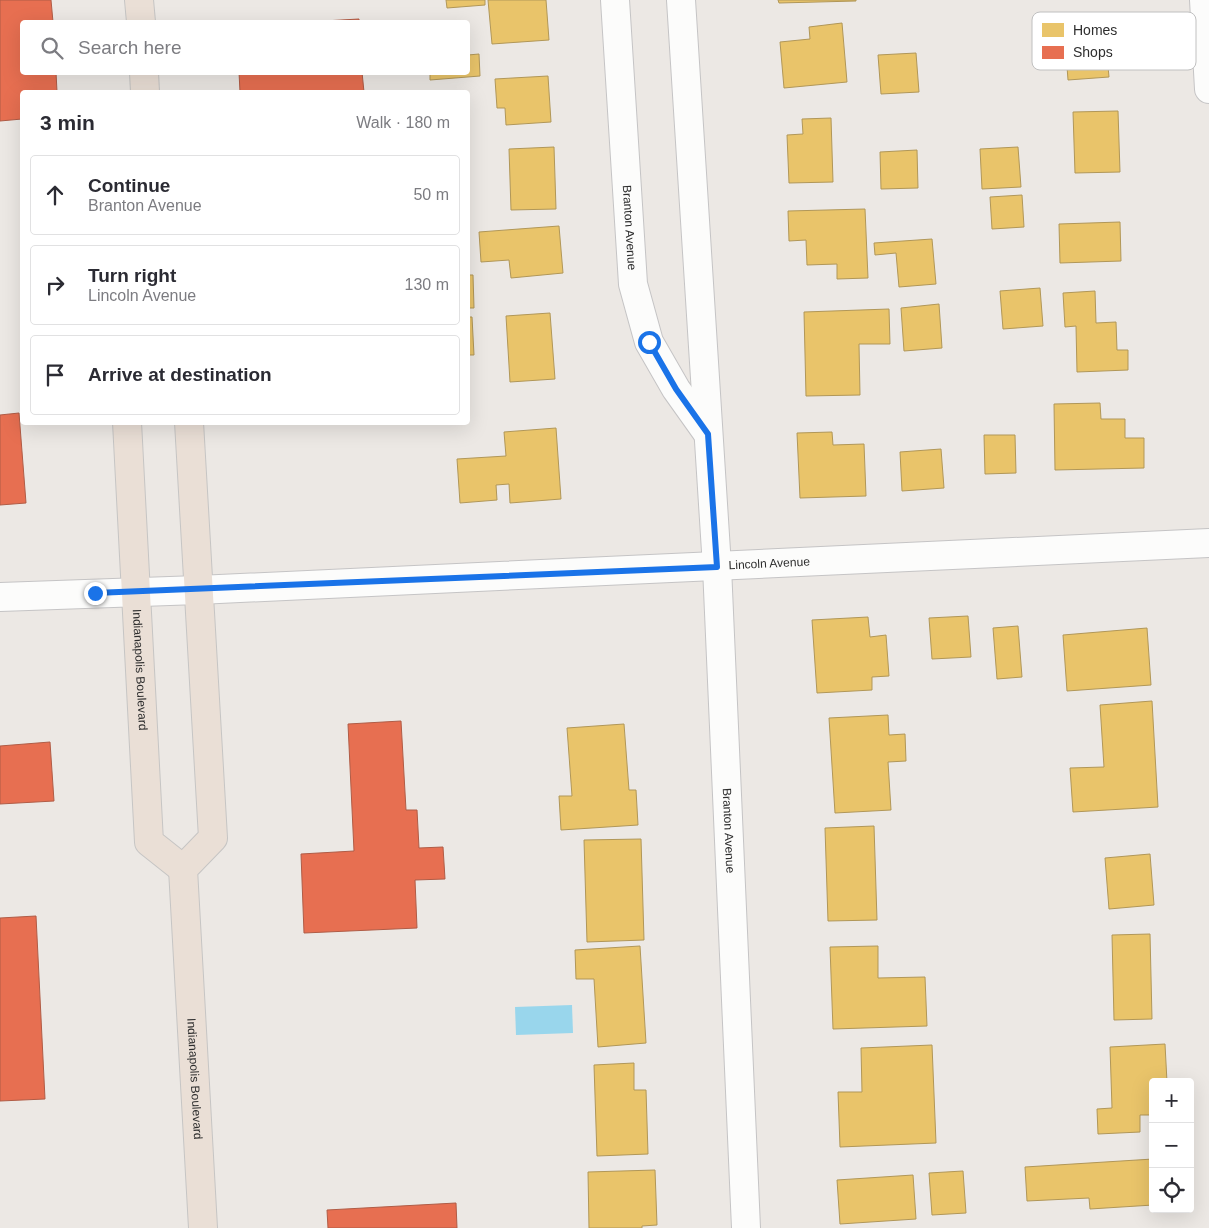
<!DOCTYPE html>
<html lang="en">
<head>
<meta charset="utf-8">
<style>
	:root { --surface:#fff; --page:#f2f2f3; --text:#2b2b33; --muted:#7c7c81; --line:#e1e1e2 }
	body { margin:0; font-family:Helvetica,sans-serif; background:var(--page); color:var(--text) }
	.controls { position:absolute; right:15px; bottom:15px; display:grid; overflow:hidden; border-radius:5px; box-shadow:0 5px 20px #0002 }
	.controls button { width:45px; height:45px; display:grid; place-items:center; padding:0; border:0; border-bottom:1px solid var(--line); background:var(--surface); color:var(--text); font:25px sans-serif }
	.stop { position:absolute; width:15px; height:15px; margin:-11px; border:4px solid #1a73e8; border-radius:50%; background:#fff }
	.stop.end { background:#1a73e8; border-color:#fff; box-shadow:0 1px 5px #0008 }
	.list { margin:0; padding:0; list-style:none }
	h2 { display:flex; justify-content:space-between; align-items:center; height:65px; margin:0; padding:0 20px; font-size:21px }
	h2 small { font-size:16px; font-weight:400; color:var(--muted) }
	.list li { display:grid; grid-template-columns:32px 1fr auto; gap:15px; align-items:center; box-sizing:border-box; height:80px; margin:0 10px 10px; padding:0 10px; border:1px solid var(--line); border-radius:5px }
	.list b { display:block; font-size:19px; white-space:nowrap }
	.list p { margin:0; font-size:16px; white-space:nowrap; color:var(--muted) }
	.list em { font-size:16px; font-style:normal; color:var(--muted) }
	.icon { flex:none; width:28px; height:28px; fill:none; stroke:currentColor; stroke-width:2; stroke-linecap:round; stroke-linejoin:round }
	.map { position:relative; flex:none; width:1209px; height:1228px; overflow:hidden }
	.search { position:absolute; background:var(--surface); box-shadow:0 5px 20px #0002; left:20px; top:20px; width:450px; height:55px; display:flex; align-items:center; gap:12px; box-sizing:border-box; padding:0 18px; border-radius:5px; color:var(--muted); font-size:19px }
	.panel { position:absolute; background:var(--surface); box-shadow:0 5px 20px #0002; left:20px; top:90px; width:450px; height:335px; border-radius:5px }
	.map>svg:first-child { display:block }
	.water { fill:#99d6ec }
	.homes { fill:#e9c46a; stroke:#b19758 }
	.shops { fill:#e76f51; stroke:#b05c46 }
	.lines { fill:none; stroke-linecap:round; stroke-linejoin:round }
	.minor-casing { stroke:#c5c4c5; stroke-width:30 }
	.highway-casing { stroke:#c6c5c4; stroke-width:30 }
	.minor { stroke:#fcfcfb; stroke-width:28 }
	.highway { stroke:#eadfd6; stroke-width:28 }
	.route { stroke:#1a73e8; stroke-width:6 }
	.labels { text-anchor:middle; stroke-width:5; stroke-linejoin:round; paint-order:stroke }
	.street-label { font-size:12px; fill:#2e2e2e; stroke:#fff }
	.key { fill:#fff; stroke:#c0c0c0; stroke-width:1 }
	.key-label { font-size:14px; fill:#2e2e2e }
</style>
</head>
<body>
<div class="map">
<svg width="1209" height="1228" viewBox="0 0 1209 1228">
	<rect width="100%" height="100%" fill="#ece8e4"/>
	<path class="water" d="M 572,1005 L 573,1033 L 516,1035 L 515,1007 Z"/>
	<g class="homes">
		<path d="M 446,0 L 485,0 L 485,5 L 447,8 Z"/>
		<path d="M 488,0 L 546,0 L 549,40 L 492,44 Z"/>
		<path d="M 778,0 L 856,0 L 856,1 L 779,3 Z"/>
		<path d="M 842,23 L 847,82 L 784,88 L 780,42 L 810,39 L 809,27 Z"/>
		<path d="M 1104,23 L 1109,77 L 1068,80 L 1064,26 Z"/>
		<path d="M 916,53 L 919,92 L 881,94 L 878,55 Z"/>
		<path d="M 479,54 L 480,76 L 430,80 L 430,72 L 468,72 L 468,55 Z"/>
		<path d="M 548,76 L 551,122 L 506,125 L 505,108 L 497,108 L 495,79 Z"/>
		<path d="M 1118,111 L 1120,172 L 1075,173 L 1073,112 Z"/>
		<path d="M 831,118 L 833,182 L 789,183 L 787,135 L 803,134 L 802,119 Z"/>
		<path d="M 554,147 L 556,209 L 511,210 L 509,149 Z"/>
		<path d="M 1018,147 L 1021,187 L 982,189 L 980,149 Z"/>
		<path d="M 917,150 L 918,188 L 881,189 L 880,152 Z"/>
		<path d="M 1022,195 L 1024,227 L 992,229 L 990,197 Z"/>
		<path d="M 865,209 L 868,278 L 837,279 L 837,264 L 807,265 L 806,240 L 789,241 L 788,211 Z"/>
		<path d="M 1120,222 L 1121,261 L 1060,263 L 1059,224 Z"/>
		<path d="M 559,226 L 563,273 L 511,278 L 509,260 L 481,262 L 479,232 Z"/>
		<path d="M 932,239 L 936,284 L 899,287 L 896,253 L 875,255 L 874,243 Z"/>
		<path d="M 468,275 L 473,275 L 474,308 L 468,308 Z"/>
		<path d="M 1040,288 L 1043,326 L 1003,329 L 1000,291 Z"/>
		<path d="M 1095,291 L 1096,323 L 1116,322 L 1117,350 L 1128,350 L 1128,370 L 1077,372 L 1076,326 L 1065,327 L 1063,293 Z"/>
		<path d="M 939,304 L 942,348 L 904,351 L 901,308 Z"/>
		<path d="M 889,309 L 890,344 L 859,344 L 860,395 L 806,396 L 804,312 Z"/>
		<path d="M 550,313 L 555,379 L 510,382 L 506,316 Z"/>
		<path d="M 468,317 L 472,317 L 474,355 L 468,355 Z"/>
		<path d="M 1100,403 L 1101,419 L 1125,419 L 1125,438 L 1144,438 L 1144,468 L 1055,470 L 1054,404 Z"/>
		<path d="M 556,428 L 561,499 L 510,503 L 509,484 L 496,485 L 497,500 L 460,503 L 457,459 L 506,456 L 504,432 Z"/>
		<path d="M 832,432 L 833,445 L 864,444 L 866,496 L 800,498 L 797,433 Z"/>
		<path d="M 984,435 L 1015,435 L 1016,473 L 985,474 Z"/>
		<path d="M 941,449 L 944,488 L 902,491 L 900,452 Z"/>
		<path d="M 968,616 L 971,657 L 932,659 L 929,618 Z"/>
		<path d="M 868,617 L 870,637 L 886,635 L 889,676 L 872,677 L 872,690 L 817,693 L 812,620 Z"/>
		<path d="M 1018,626 L 1022,677 L 997,679 L 993,628 Z"/>
		<path d="M 1147,628 L 1151,685 L 1067,691 L 1063,635 Z"/>
		<path d="M 1152,701 L 1158,807 L 1073,812 L 1070,768 L 1104,767 L 1100,705 Z"/>
		<path d="M 888,715 L 889,735 L 905,734 L 906,761 L 888,762 L 891,810 L 835,813 L 829,718 Z"/>
		<path d="M 624,724 L 629,790 L 636,790 L 638,825 L 561,830 L 559,796 L 572,796 L 567,728 Z"/>
		<path d="M 874,826 L 877,920 L 828,921 L 825,828 Z"/>
		<path d="M 641,839 L 644,940 L 587,942 L 584,840 Z"/>
		<path d="M 1150,854 L 1154,905 L 1109,909 L 1105,858 Z"/>
		<path d="M 1150,934 L 1152,1019 L 1114,1020 L 1112,935 Z"/>
		<path d="M 640,946 L 646,1043 L 598,1047 L 594,979 L 576,979 L 575,950 Z"/>
		<path d="M 878,946 L 878,978 L 925,977 L 927,1026 L 833,1029 L 830,947 Z"/>
		<path d="M 1165,1044 L 1167,1082 L 1153,1082 L 1153,1115 L 1140,1115 L 1140,1132 L 1098,1134 L 1097,1109 L 1112,1108 L 1110,1047 Z"/>
		<path d="M 932,1045 L 936,1143 L 840,1147 L 838,1092 L 862,1092 L 861,1048 Z"/>
		<path d="M 634,1063 L 634,1090 L 646,1090 L 648,1154 L 597,1156 L 594,1065 Z"/>
		<path d="M 1153,1159 L 1153,1205 L 1090,1209 L 1089,1198 L 1027,1201 L 1025,1167 Z"/>
		<path d="M 655,1170 L 657,1225 L 642,1226 L 642,1228 L 589,1228 L 588,1172 Z"/>
		<path d="M 963,1171 L 966,1213 L 932,1215 L 929,1173 Z"/>
		<path d="M 913,1175 L 916,1219 L 840,1224 L 837,1180 Z"/>
	</g>
	<g class="shops">
		<path d="M 0,0 L 51,0 L 53,22 L 22,22 L 22,72 L 56,72 L 57,92 L 22,92 L 22,119 L 0,121 Z"/>
		<path d="M 359,19 L 359,22 L 306,22 Z"/>
		<path d="M 239,72 L 362,72 L 364,92 L 240,92 Z"/>
		<path d="M 19,413 L 26,503 L 0,505 L 0,415 Z"/>
		<path d="M 401,721 L 406,810 L 417,810 L 419,848 L 443,847 L 445,879 L 415,880 L 417,928 L 304,933 L 301,854 L 354,851 L 348,724 Z"/>
		<path d="M 50,742 L 54,801 L 0,804 L 0,746 Z"/>
		<path d="M 36,916 L 45,1099 L 0,1101 L 0,918 Z"/>
		<path d="M 456,1203 L 457,1228 L 328,1228 L 327,1210 Z"/>
	</g>
	<g class="lines">
		<defs>
			<g id="minor">
				<path id="s1" d="M 615,0 L 633,284 L 649,342 L 676,389 L 708,434"/>
				<path id="s2" d="M 681,0 L 717,567 L 746,1228"/>
				<path d="M 1204,0 L 1209,89"/>
				<path id="s3" d="M 0,597 L 198,590 L 1209,543"/>
			</g>
			<g id="highway">
				<path d="M 139,0 L 141,22"/>
				<path d="M 144,72 L 145,92"/>
				<path id="s4" d="M 127,422 L 149,842 L 183,869"/>
				<path id="s5" d="M 189,422 L 213,838 L 183,869 L 203,1228"/>
			</g>
		</defs>
		<use href="#minor" class="minor-casing"/>
		<use href="#highway" class="highway-casing"/>
		<use href="#minor" class="minor"/>
		<use href="#highway" class="highway"/>
	</g>
	<g class="lines">
		<path class="route" d="M 95,593 L 717,567 L 708,434 L 676,389 L 649,342"/>
	</g>
	<g class="labels">
		<g class="street-label">
			<text dy="4" stroke="none"><textPath href="#s1" startOffset="228">Branton Avenue</textPath></text>
			<text dy="4" stroke="none"><textPath href="#s3" startOffset="770">Lincoln Avenue</textPath></text>
			<text dy="4" stroke="none"><textPath href="#s4" startOffset="248">Indianapolis Boulevard</textPath></text>
			<text dy="4" stroke="none"><textPath href="#s2" startOffset="832">Branton Avenue</textPath></text>
			<text dy="4" stroke="none"><textPath href="#s5" startOffset="670">Indianapolis Boulevard</textPath></text>
		</g>
	</g>
	<rect x="1032" y="12" width="164" height="58" rx="8" class="key"/>
	<rect x="1042" y="23" width="22" height="14" fill="#e9c46a"/>
	<rect x="1042" y="46" width="22" height="13" fill="#e76f51"/>
	<g class="key-label">
		<text x="1073" y="35">Homes</text>
		<text x="1073" y="57">Shops</text>
	</g>
</svg>
<div class="controls">
<button>+</button>
<button>−</button>
<button><svg class="icon" aria-label="locate" viewBox="0 0 24 24"><circle cx="12" cy="12" r="6"/><path d="M12 2v4M12 18v4M2 12h4M18 12h4"/></svg></button>
</div>
<div class="stop" style="left:649px;top:342px"></div>
<div class="stop end" style="left:95px;top:593px"></div>
<div class="search"><svg class="icon" aria-label="search" viewBox="0 0 24 24"><circle cx="10" cy="10" r="6"/><path d="M15 15l6 6"/></svg>Search here</div>
<section class="panel">
<h2>3 min<small>Walk · 180 m</small></h2>
<ul class="list">
<li><svg class="icon" aria-label="ahead" viewBox="0 0 24 24"><path d="M12 20V5M6 11l6-6 6 6"/></svg><div><b>Continue</b><p>Branton Avenue</p></div><em>50 m</em></li>
<li><svg class="icon" aria-label="right" viewBox="0 0 24 24"><path d="M7 20v-9h11M14 6l5 5-5 5"/></svg><div><b>Turn right</b><p>Lincoln Avenue</p></div><em>130 m</em></li>
<li><svg class="icon" aria-label="arrive" viewBox="0 0 24 24"><path d="M6 21V4h12l-3 4 3 4H6"/></svg><div><b>Arrive at destination</b></div></li>
</ul>
</section>
</div>
</body>
</html>
